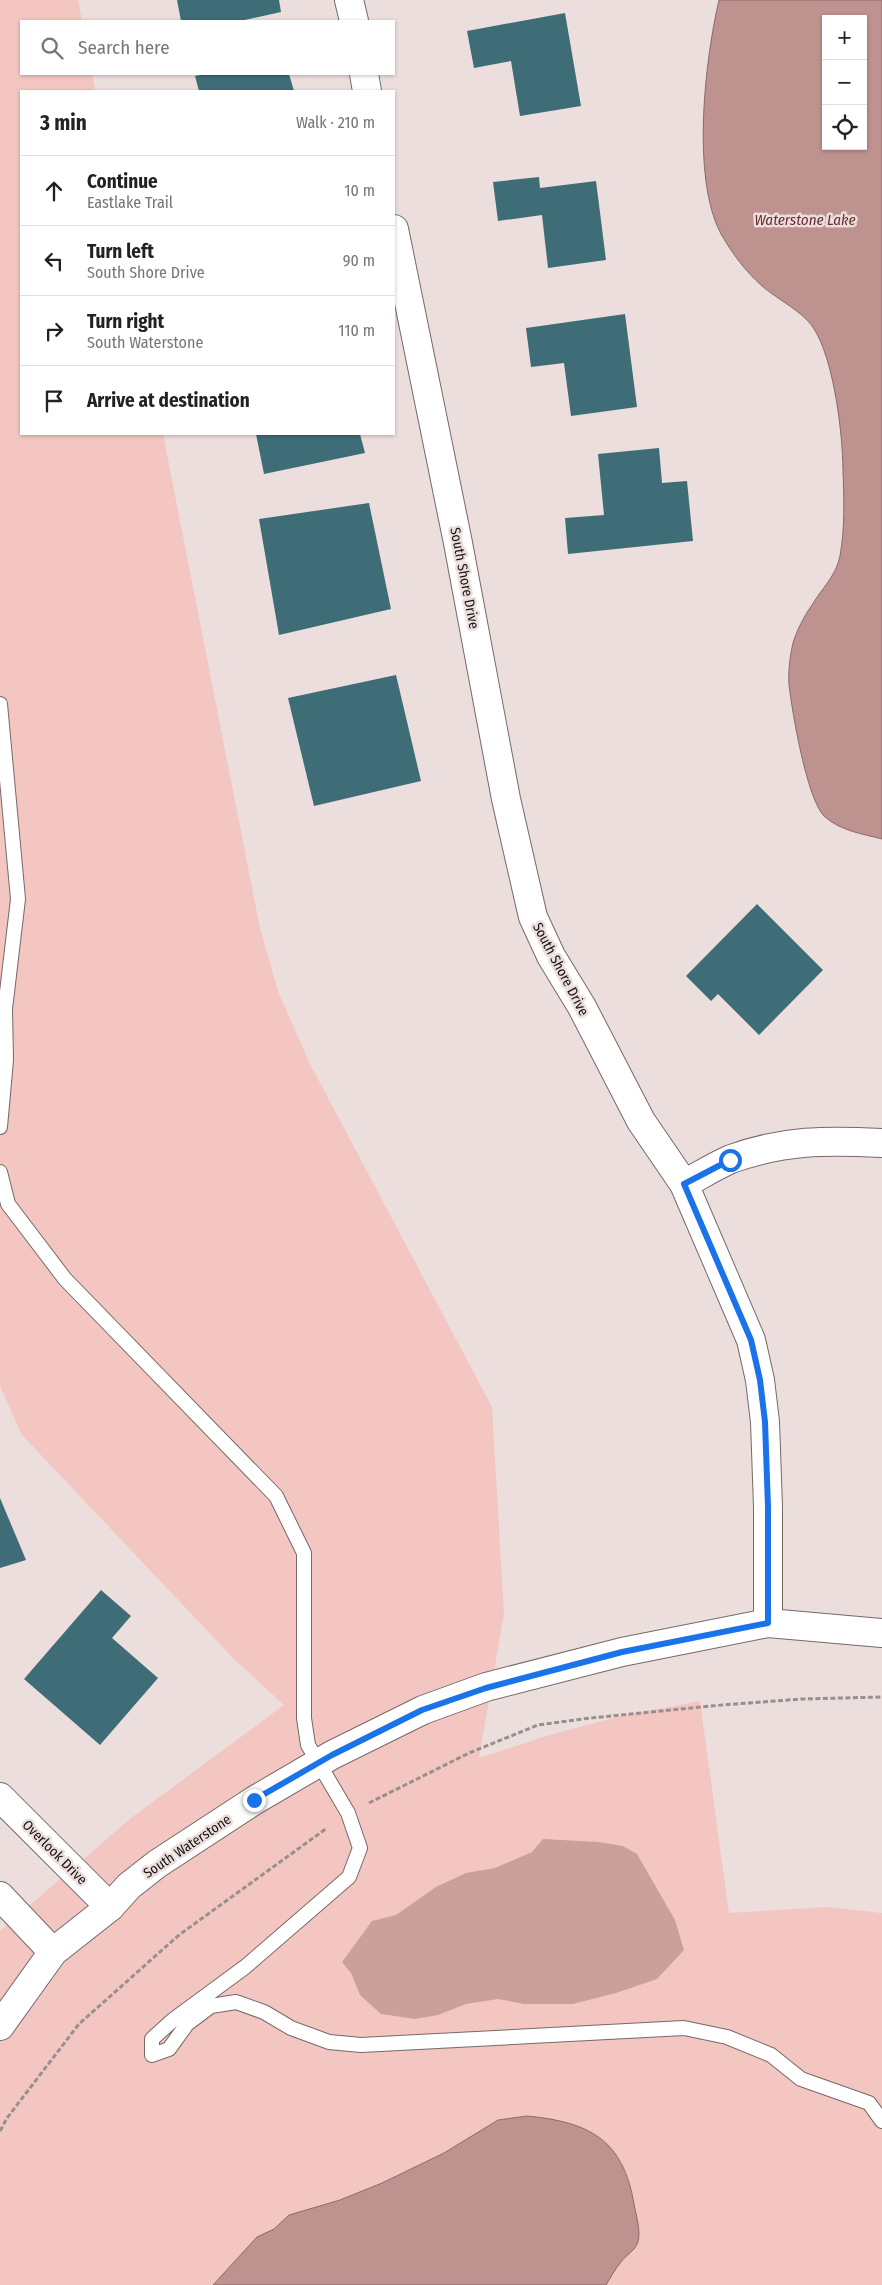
<!DOCTYPE html>
<html lang="en">
<head>
<meta charset="utf-8">
<style>
	:root { --surface:#fff; --page:#f2f2f2; --text:#222; --muted:#767676; --line:#e0e0e0 }
	body { margin:0; font-family:"Fira Sans Condensed",sans-serif; background:var(--page); color:var(--text) }
	.controls { position:absolute; right:15px; top:15px; display:grid; overflow:hidden; border-radius:0px; box-shadow:0 1px 4px #0004 }
	.controls button { width:45px; height:45px; display:grid; place-items:center; padding:0; border:0; border-bottom:1px solid var(--line); background:var(--surface); color:var(--text); font:25px sans-serif }
	.stop { position:absolute; width:15px; height:15px; margin:-11px; border:4px solid #1a73e8; border-radius:50%; background:#fff }
	.stop.end { background:#1a73e8; border-color:#fff; box-shadow:0 1px 5px #0008 }
	.list { margin:0; padding:0; list-style:none }
	h2 { display:flex; justify-content:space-between; align-items:center; height:65px; margin:0; padding:0 20px; font-size:21px }
	h2 small { font-size:16px; font-weight:400; color:var(--muted) }
	.list li { display:grid; grid-template-columns:32px 1fr auto; gap:15px; align-items:center; box-sizing:border-box; height:70px; padding:0 20px; border-top:1px solid var(--line) }
	.list b { display:block; font-size:19px; white-space:nowrap }
	.list p { margin:0; font-size:16px; white-space:nowrap; color:var(--muted) }
	.list em { font-size:16px; font-style:normal; color:var(--muted) }
	.icon { flex:none; width:28px; height:28px; fill:none; stroke:currentColor; stroke-width:2; stroke-linecap:round; stroke-linejoin:round }
	.map { position:relative; flex:none; width:882px; height:2285px; overflow:hidden }
	.search { position:absolute; background:var(--surface); box-shadow:0 1px 4px #0004; left:20px; top:20px; width:375px; height:55px; display:flex; align-items:center; gap:12px; box-sizing:border-box; padding:0 18px; border-radius:0px; color:var(--muted); font-size:19px }
	.panel { position:absolute; background:var(--surface); box-shadow:0 1px 4px #0004; left:20px; top:90px; width:375px; height:345px; border-radius:0px }
	.map>svg:first-child { display:block }
	.green { fill:#f4c6c2 }
	.forest { fill:#cb9f9b }
	.water { fill:#be928f; stroke:#8b6b69; fill-rule:evenodd }
	.building { fill:#3e6d77 }
	.lines { fill:none; stroke-linecap:round; stroke-linejoin:round }
	.lane-casing { stroke:#756968; stroke-width:16 }
	.street-casing { stroke:#756968; stroke-width:30 }
	.path { stroke:#998f8e; stroke-width:3; stroke-dasharray:5 2.5; stroke-linecap:butt }
	.lane { stroke:#fff; stroke-width:14 }
	.street { stroke:#fff; stroke-width:28 }
	.route { stroke:#1a73e8; stroke-width:6 }
	.labels { text-anchor:middle; stroke-width:5; stroke-linejoin:round; paint-order:stroke }
	.street-label { font-size:14px; fill:#151110; stroke:#ecdedd }
	.water-label { font-size:15px; font-style:italic; fill:#682e2c; stroke:#ecdedd }
</style>
</head>
<body>
<div class="map">
<svg width="882" height="2285" viewBox="0 0 882 2285">
	<rect width="100%" height="100%" fill="#ecdedd"/>
	<path class="green" d="M 0,0 L 78,0 L 82,21 L 21,21 L 21,74 L 92,74 L 95,91 L 21,91 L 21,434 L 163,434 L 260,928 L 278,991 L 309,1062 L 492,1407 L 504,1613 L 479,1758 L 553,1734 L 625,1715 L 700,1701 L 729,1913 L 827,1907 L 882,1913 L 882,2285 L 0,2285 L 0,1931 L 131,1818 L 284,1705 L 234,1659 L 22,1435 L 0,1386 Z"/>
	<path class="forest" d="M 543,1839 L 599,1842 L 623,1846 L 637,1854 L 675,1920 L 684,1950 L 657,1979 L 616,1993 L 573,2004 L 524,2004 L 498,1999 L 466,2004 L 438,2015 L 415,2019 L 381,2014 L 360,1995 L 351,1973 L 342,1962 L 372,1921 L 396,1915 L 436,1887 L 466,1873 L 495,1868 L 532,1852 Z"/>
	<g class="water">
		<path d="M 719,0 L 882,0 L 882,839 C 863,834 841,831 825,817 C 807,801 792,711 789,685 C 788,672 790,656 793,643 C 797,630 804,616 812,605 C 822,588 836,576 840,556 C 845,529 844,498 843,471 C 843,435 833,345 807,320 C 794,307 776,298 762,286 C 745,271 732,253 721,234 C 691,178 705,60 719,0 ZM 826,19 L 863,19 L 863,146 L 826,146 Z"/>
		<path d="M 527,2116 C 589,2122 623,2139 634,2204 C 636,2215 641,2231 638,2242 C 635,2251 626,2255 621,2262 C 615,2269 611,2277 606,2285 L 213,2285 L 257,2237 L 274,2229 L 289,2215 L 340,2200 L 382,2183 L 444,2153 L 498,2120 Z"/>
	</g>
	<g class="building">
		<path d="M 177,0 L 279,0 L 281,12 L 240,21 L 181,21 Z"/>
		<path d="M 565,13 L 581,106 L 520,116 L 511,61 L 474,68 L 467,31 Z"/>
		<path d="M 205,74 L 289,74 L 294,91 L 199,91 L 195,76 Z"/>
		<path d="M 539,177 L 540,188 L 596,181 L 606,260 L 548,268 L 542,215 L 498,221 L 493,182 Z"/>
		<path d="M 625,314 L 637,407 L 571,416 L 564,363 L 531,367 L 526,328 Z"/>
		<path d="M 256,434 L 360,434 L 365,453 L 264,474 Z"/>
		<path d="M 659,448 L 662,483 L 687,481 L 693,541 L 568,554 L 565,518 L 604,515 L 598,454 Z"/>
		<path d="M 369,503 L 391,609 L 279,635 L 259,519 Z"/>
		<path d="M 396,675 L 421,781 L 314,806 L 288,698 Z"/>
		<path d="M 757,904 L 823,970 L 759,1035 L 718,994 L 711,1001 L 686,976 Z"/>
		<path d="M 0,1498 L 26,1560 L 0,1568 Z"/>
		<path d="M 101,1590 L 131,1616 L 112,1638 L 158,1678 L 100,1745 L 24,1679 Z"/>
	</g>
	<g class="lines">
		<defs>
			<g id="lane">
				<path d="M 0,704 L 18,899 L 5,1009 L 6,1060 L 0,1127"/>
				<path d="M 0,1172 L 8,1204 L 65,1279 L 276,1496 L 304,1553 L 304,1718 L 308,1745 L 348,1813 L 360,1848 L 349,1877 L 245,1967 L 173,2020 L 152,2039 L 152,2055 L 169,2049 L 187,2024 L 211,2006 L 236,2002 L 264,2012 L 291,2028 L 329,2042 L 361,2045 L 684,2028 L 727,2037 L 771,2055 L 801,2079 L 869,2103 L 882,2121"/>
			</g>
			<g id="street">
				<path d="M 349,0 L 354,21"/>
				<path d="M 364,74 L 367,91"/>
				<path d="M 394,229 L 458,543 L 506,799 L 533,917 L 551,956 L 582,1007 L 641,1121 L 684,1184 L 751,1340 L 760,1380 L 765,1422 L 768,1507 L 768,1623"/>
				<path d="M 684,1184 C 699,1176 715,1166 731,1159 C 784,1140 826,1140 882,1143"/>
				<path d="M 0,1797 L 110,1907"/>
				<path d="M 0,1896 L 53,1952"/>
				<path d="M 0,2026 L 53,1952 L 110,1907 L 129,1886 L 157,1864 L 255,1800 L 332,1755 L 423,1710 L 486,1687 L 622,1652 L 768,1623 L 882,1633"/>
			</g>
		</defs>
		<use href="#lane" class="lane-casing"/>
		<use href="#street" class="street-casing"/>
		<g class="path">
			<path d="M 369,1803 L 469,1753 L 538,1725 L 590,1718 L 722,1705 L 802,1699 L 882,1697"/>
			<path d="M 0,2131 L 7,2118 L 79,2024 L 179,1935 L 327,1828"/>
		</g>
		<use href="#lane" class="lane"/>
		<use href="#street" class="street"/>
	</g>
	<g class="lines">
		<path class="route" d="M 254,1800 L 332,1755 L 422,1710 L 486,1688 L 622,1652 L 768,1623 L 768,1507 L 765,1422 L 760,1380 L 751,1340 L 684,1184 L 730,1160"/>
	</g>
	<g class="labels">
		<g class="street-label">
			<text transform="translate(465 578) rotate(79)" y="5">South Shore Drive</text>
			<text transform="translate(561 969) rotate(62)" y="5">South Shore Drive</text>
			<text transform="translate(187 1846) rotate(-34)" y="5">South Waterstone</text>
			<text transform="translate(55 1852) rotate(45)" y="5">Overlook Drive</text>
		</g>
		<g class="water-label">
			<text x="805" y="225">Waterstone Lake</text>
		</g>
	</g>
</svg>
<div class="controls">
<button>+</button>
<button>−</button>
<button><svg class="icon" aria-label="locate" viewBox="0 0 24 24"><circle cx="12" cy="12" r="6"/><path d="M12 2v4M12 18v4M2 12h4M18 12h4"/></svg></button>
</div>
<div class="stop" style="left:730px;top:1160px"></div>
<div class="stop end" style="left:254px;top:1800px"></div>
<div class="search"><svg class="icon" aria-label="search" viewBox="0 0 24 24"><circle cx="10" cy="10" r="6"/><path d="M15 15l6 6"/></svg>Search here</div>
<section class="panel">
<h2>3 min<small>Walk · 210 m</small></h2>
<ul class="list">
<li><svg class="icon" aria-label="ahead" viewBox="0 0 24 24"><path d="M12 20V5M6 11l6-6 6 6"/></svg><div><b>Continue</b><p>Eastlake Trail</p></div><em>10 m</em></li>
<li><svg class="icon" aria-label="left" viewBox="0 0 24 24"><path d="M17 20v-9H6M10 6l-5 5 5 5"/></svg><div><b>Turn left</b><p>South Shore Drive</p></div><em>90 m</em></li>
<li><svg class="icon" aria-label="right" viewBox="0 0 24 24"><path d="M7 20v-9h11M14 6l5 5-5 5"/></svg><div><b>Turn right</b><p>South Waterstone</p></div><em>110 m</em></li>
<li><svg class="icon" aria-label="arrive" viewBox="0 0 24 24"><path d="M6 21V4h12l-3 4 3 4H6"/></svg><div><b>Arrive at destination</b></div></li>
</ul>
</section>
</div>
</body>
</html>
